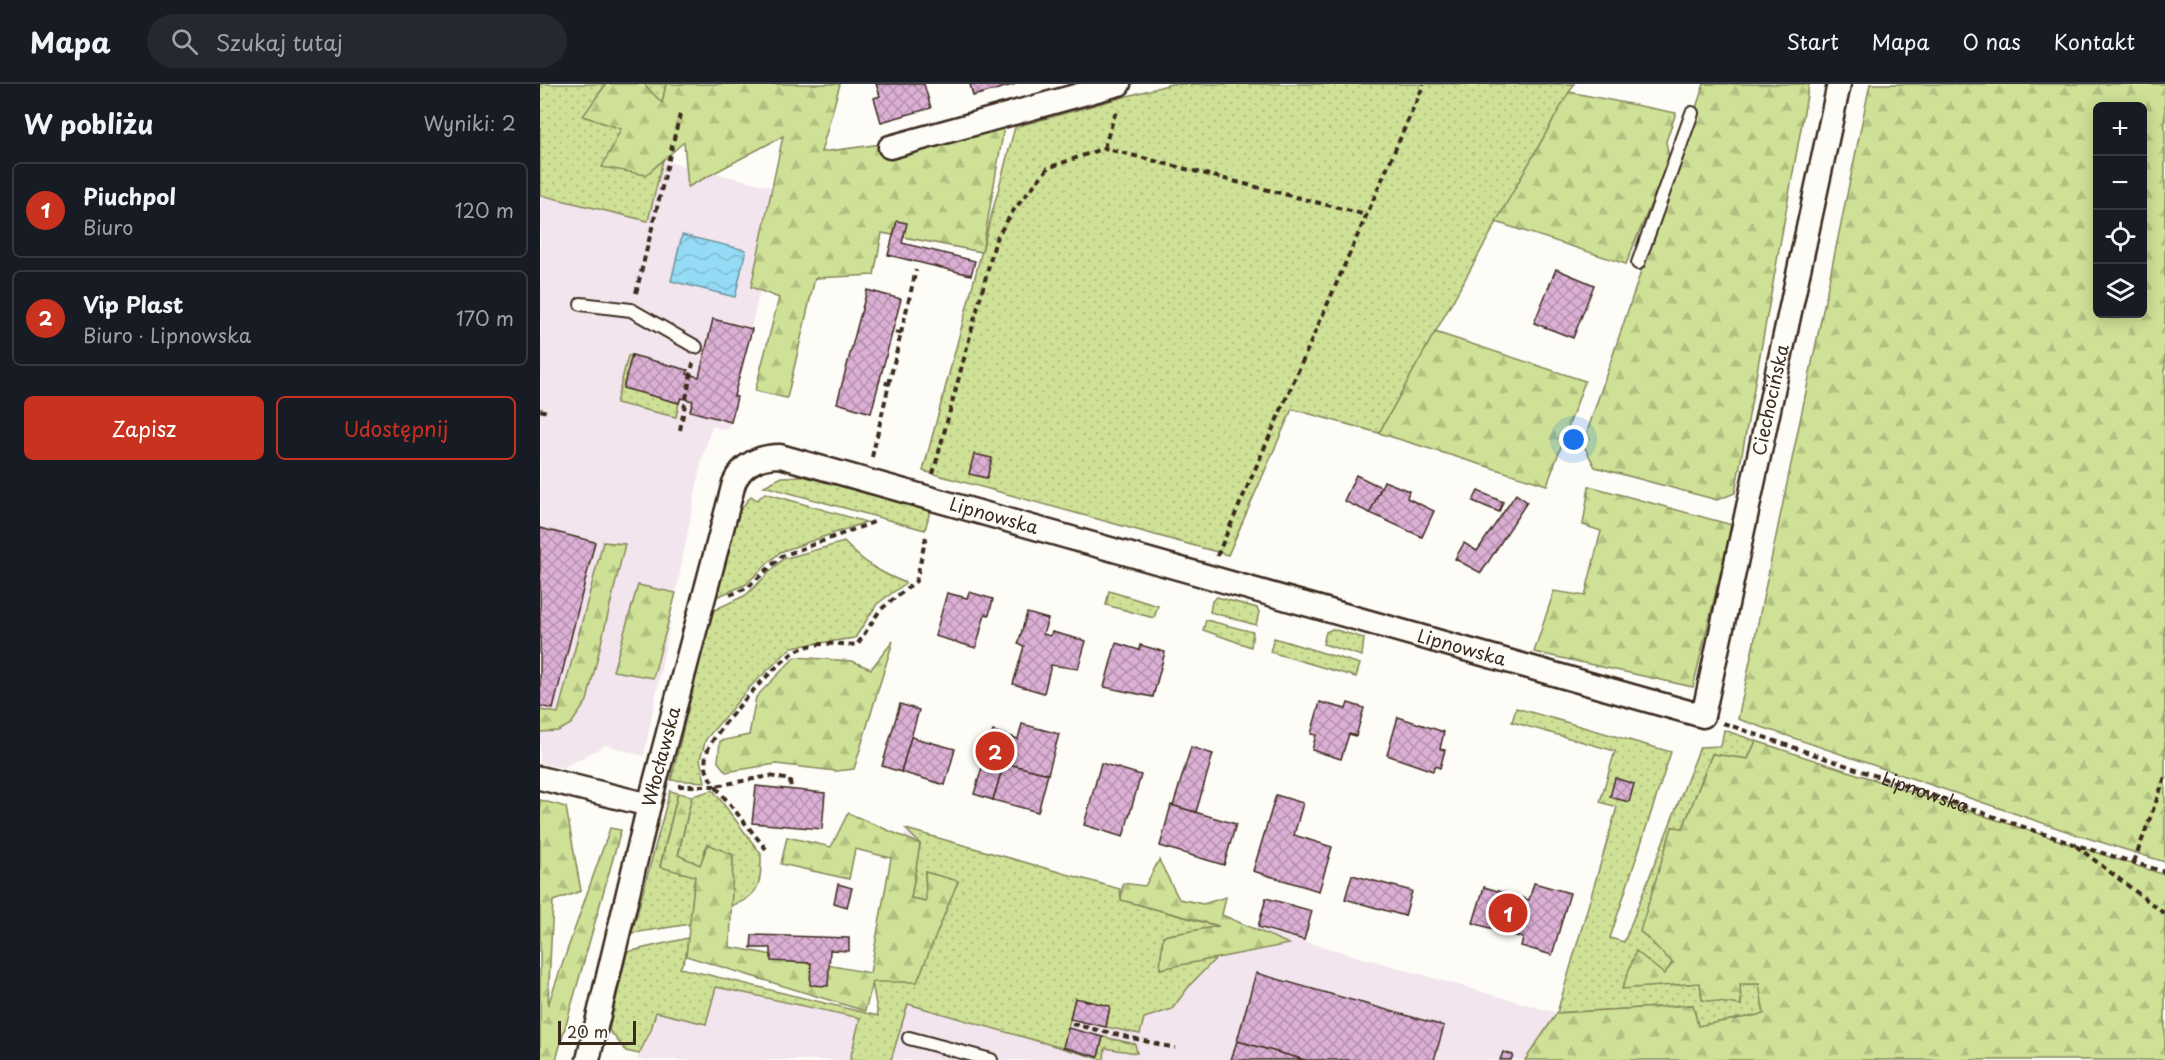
<!DOCTYPE html>
<html lang="pl">
<head>
<meta charset="utf-8">
<style>
	:root { --surface:#171b24; --page:#242831; --text:#f1f3f6; --muted:#9ea1a6; --line:#363941; --accent:#c8321e }
	body { margin:0; font-family:"Playpen Sans",sans-serif; background:var(--page); color:var(--text) }
	.controls { position:absolute; right:18px; top:18px; display:grid; overflow:hidden; border-radius:9px; box-shadow:0 3px 15px #0003 }
	.controls button { width:54px; height:54px; display:grid; place-items:center; padding:0; border:0; border-bottom:2px solid var(--line); background:var(--surface); color:var(--text); font:30px sans-serif }
	.scale { position:absolute; left:18px; bottom:15px; width:78px; box-sizing:border-box; padding-left:6px; border:3px solid #3b2a1e; border-top:0; font-size:16px; line-height:21px; white-space:nowrap; color:#3b2a1e; -webkit-text-stroke:4px #fdfcf7; paint-order:stroke }
	.you { position:absolute; left:1034px; top:356px; width:21px; height:21px; margin:-15px; border:4px solid #fff; border-radius:50%; background:#1a73e8; box-shadow:0 0 0 9px #1a73e833 }
	.badge { display:grid; place-items:center; width:39px; height:39px; border-radius:50%; background:var(--accent); color:#fff; font-size:20px; font-weight:700 }
	.pin { position:absolute; translate:-50% -50%; border:3px solid #fff; box-shadow:0 2px 6px #0006 }
	.list { margin:0; padding:0; list-style:none }
	h2 { display:flex; justify-content:space-between; align-items:center; height:78px; margin:0; padding:0 24px; font-size:26px }
	h2 small { font-size:20px; font-weight:400; color:var(--muted) }
	.list li { display:grid; grid-template-columns:39px 1fr auto; gap:18px; align-items:center; box-sizing:border-box; height:96px; margin:0 12px 12px; padding:0 12px; border:2px solid var(--line); border-radius:9px }
	.list b { display:block; font-size:22px; white-space:nowrap }
	.list p { margin:0; font-size:20px; white-space:nowrap; color:var(--muted) }
	.list em { font-size:20px; font-style:normal; color:var(--muted) }
	.actions { display:flex; gap:12px; padding:18px 24px }
	.actions a { flex:1; padding:14px 0; border:2px solid var(--accent); border-radius:9px; text-align:center; font-size:21px; color:var(--accent) }
	.actions .main { background:var(--accent); color:#fff }
	.icon { flex:none; width:33px; height:33px; fill:none; stroke:currentColor; stroke-width:2; stroke-linecap:round; stroke-linejoin:round }
	.map { position:relative; flex:none; width:1625px; height:976px; overflow:hidden }
	header { display:flex; align-items:center; gap:36px; box-sizing:border-box; height:84px; padding:0 30px; background:var(--surface); border-bottom:2px solid var(--line) }
	header strong { font-size:28px }
	nav { display:flex; gap:33px; margin-inline-start:auto; font-size:21px }
	.search { width:420px; height:54px; background:var(--page); display:flex; align-items:center; gap:15px; box-sizing:border-box; padding:0 21px; border-radius:33px; color:var(--muted); font-size:22px }
	main { display:flex }
	aside { flex:1; background:var(--surface) }
	.map>svg:first-child { display:block }
	.built { fill:#f3e5ed }
	.grass { fill:url(#grass-dots); stroke:#84865a; stroke-width:1.5 }
	.forest { fill:url(#forest-firs); stroke:#84865a; stroke-width:1.5; fill-rule:evenodd }
	.water { fill:url(#water-waves); stroke:#7094a0; stroke-width:1.5 }
	.building { fill:url(#building-cross-hatch); stroke:#3b2a1e; stroke-width:1.5 }
	.lines { fill:none; stroke-linecap:round; stroke-linejoin:round }
	.service-casing { stroke:#3b2a1e; stroke-width:16 }
	.minor-casing { stroke:#3b2a1e; stroke-width:27 }
	.path { stroke:#3b2a1e; stroke-width:4; stroke-dasharray:6 4.5; stroke-linecap:butt }
	.service { stroke:#fdfcf7; stroke-width:12 }
	.minor { stroke:#fdfcf7; stroke-width:22 }
	.labels { text-anchor:middle; stroke-width:4.5; stroke-linejoin:round; paint-order:stroke }
	.street-label { font-size:18px; fill:#3b2a1e; stroke:#fdfcf7 }
</style>
</head>
<body>
<header>
<strong>Mapa</strong>
<div class="search"><svg class="icon" aria-label="search" viewBox="0 0 24 24"><circle cx="10" cy="10" r="6"/><path d="M15 15l6 6"/></svg>Szukaj tutaj</div>
<nav><a>Start</a><a>Mapa</a><a>O nas</a><a>Kontakt</a></nav>
</header>
<main>
<aside>
<h2>W pobliżu<small>Wyniki: 2</small></h2>
<ul class="list">
<li><span class="badge">1</span><div><b>Piuchpol</b><p>Biuro</p></div><em>120 m</em></li>
<li><span class="badge">2</span><div><b>Vip Plast</b><p>Biuro · Lipnowska</p></div><em>170 m</em></li>
</ul>
<div class="actions"><a class="main">Zapisz</a><a>Udostępnij</a></div>
</aside>
<div class="map">
<svg width="1625" height="976" viewBox="0 0 1625 976">
	<defs>
		<pattern id="grass-dots" width="8" height="8" patternUnits="userSpaceOnUse" patternTransform="scale(1.5)"><rect width="8" height="8" fill="#cee196"/><path d="M2 2h.1M6 6h.1" fill="none" stroke="#b2c181" stroke-width="1.8" stroke-linecap="round"/></pattern>
		<pattern id="forest-firs" width="22" height="20" patternUnits="userSpaceOnUse" patternTransform="scale(1.5)"><rect width="22" height="20" fill="#cee196"/><path d="M5 1l3.5 6h-7zM16 11l3.5 6h-7z" fill="#b2c181"/></pattern>
		<pattern id="water-waves" width="16" height="10" patternUnits="userSpaceOnUse" patternTransform="scale(1.5)"><rect width="16" height="10" fill="#94dbf6"/><path d="M0 5q4-4 8 0t8 0" fill="none" stroke="#80bcd2"/></pattern>
		<pattern id="building-cross-hatch" width="8" height="8" patternUnits="userSpaceOnUse" patternTransform="scale(1.5)"><rect width="8" height="8" fill="#dcb0d5"/><path d="M0 0l8 8M0 8l8-8" fill="none" stroke="#b48fac"/></pattern>
	</defs>
	<rect width="100%" height="100%" fill="#fdfcf7"/>
	<filter id="ink" filterUnits="userSpaceOnUse"><feTurbulence type="fractalNoise" baseFrequency=".0167" numOctaves="2"/><feDisplacementMap in="SourceGraphic" scale="12" xChannelSelector="R" yChannelSelector="G"/><feConvolveMatrix kernelMatrix="1 2 1 2 8 2 1 2 1" color-interpolation-filters="sRGB"/></filter>
	<g filter="url(#ink)">
		<g class="built">
			<path d="M 116,75 L 245,106 L 194,312 L 197,313 L 191,338 L 187,346 L 172,342 L 162,375 L 104,672 L 66,661 L 22,684 L 0,679 L 0,98 Z"/>
			<path d="M 366,745 L 594,809 L 1017,929 L 985,976 L 97,976 L 121,879 L 338,932 Z"/>
		</g>
		<g class="grass">
			<path d="M 0,0 L 66,0 L 44,32 L 82,45 L 106,91 L 123,76 L 108,137 L 0,111 Z"/>
			<path d="M 104,0 L 126,0 L 122,20 Z"/>
			<path d="M 631,0 L 1034,0 L 839,349 L 752,325 L 688,471 L 383,387 L 475,43 Z"/>
			<path d="M 92,271 L 84,304 L 139,319 L 136,333 L 76,319 L 88,272 Z"/>
			<path d="M 263,392 L 390,427 L 385,446 L 224,402 L 242,393 Z"/>
			<path d="M 225,409 L 326,438 L 240,468 L 205,501 L 174,514 L 197,430 L 211,412 L 217,416 Z"/>
			<path d="M 304,458 C 323,478 340,489 366,499 L 337,520 L 315,554 L 252,563 L 209,604 L 166,655 L 160,675 L 165,698 L 131,696 L 172,527 L 206,511 L 243,475 Z"/>
			<path d="M 569,507 L 618,522 L 614,534 L 566,521 Z"/>
			<path d="M 677,513 L 717,524 L 719,528 L 716,541 L 670,528 L 672,517 Z"/>
			<path d="M 666,536 L 713,548 L 711,563 L 663,546 Z"/>
			<path d="M 792,545 L 824,554 L 822,572 L 783,560 L 786,548 Z"/>
			<path d="M 734,554 L 820,580 L 816,593 L 730,568 Z"/>
			<path d="M 976,624 L 1131,668 L 1070,854 L 1084,858 L 1160,663 L 1181,662 L 1184,646 L 1216,657 L 1208,675 L 1172,670 L 1143,744 L 1132,743 L 1133,878 L 1124,891 L 1082,904 L 1160,899 L 1201,921 L 1200,900 L 1220,900 L 1224,930 L 1158,942 L 1153,921 L 1017,929 L 1077,723 L 1060,718 L 1075,667 L 972,638 Z"/>
			<path d="M 173,706 L 221,770 C 221,800 220,812 191,822 L 193,771 L 167,760 L 160,782 L 138,772 L 152,712 Z"/>
			<path d="M 130,707 L 138,709 L 120,782 L 155,792 L 150,840 L 92,849 Z"/>
			<path d="M 366,745 L 580,805 L 581,816 L 681,843 L 623,852 L 620,884 L 677,873 L 650,901 L 632,925 L 604,934 L 600,950 L 566,943 L 570,922 L 535,915 L 528,944 L 558,972 L 563,953 L 595,960 L 597,969 L 565,964 L 564,976 L 368,920 L 351,976 L 310,976 L 320,934 L 176,903 L 166,940 L 116,928 L 111,946 L 99,970 L 86,967 L 69,946 L 87,868 L 148,854 L 146,872 L 140,884 L 338,932 L 332,898 L 418,798 L 385,788 L 387,817 L 371,814 L 380,760 Z"/>
		</g>
		<g class="forest">
			<path d="M 66,0 L 104,0 L 122,19 L 126,0 L 300,0 L 281,68 L 464,44 L 442,168 L 342,149 L 334,191 L 275,194 L 247,314 L 215,307 L 239,214 L 211,203 L 243,52 L 148,103 L 144,58 L 106,91 L 62,83 L 81,45 L 43,32 Z"/>
			<path d="M 1164,0 L 1269,0 L 1195,409 L 1177,416 L 1055,383 L 1043,360 Z"/>
			<path d="M 1330,0 L 1625,0 L 1625,778 L 1538,751 L 1198,635 ZM 1558,22 L 1602,22 L 1602,230 L 1558,230 Z"/>
			<path d="M 1029,8 L 1136,29 L 1126,57 L 1129,76 L 1086,180 L 956,138 Z"/>
			<path d="M 895,248 L 1045,297 L 1007,401 L 839,349 Z"/>
			<path d="M 1049,402 L 1192,441 L 1153,603 L 994,568 L 1014,507 L 1045,512 L 1061,447 L 1043,441 Z"/>
			<path d="M 63,458 L 85,460 L 47,617 L 31,640 L 18,647 L 0,648 L 0,626 L 18,629 Z"/>
			<path d="M 98,501 L 136,509 L 113,594 L 73,587 Z"/>
			<path d="M 353,557 L 314,685 L 296,687 L 236,680 L 186,688 L 178,678 L 180,657 L 209,651 L 216,613 L 255,573 L 312,577 L 331,585 Z"/>
			<path d="M 1216,657 L 1625,791 L 1625,976 L 985,976 L 1017,929 L 1153,921 L 1158,942 L 1224,930 L 1219,900 L 1200,900 L 1201,921 L 1162,916 L 1160,899 L 1082,905 L 1096,867 L 1124,890 L 1133,879 L 1100,847 L 1132,743 L 1143,744 L 1172,670 L 1208,675 Z"/>
			<path d="M 138,709 L 152,712 L 138,771 L 160,781 L 168,760 L 193,771 L 190,863 L 330,889 L 351,774 L 315,765 L 309,795 L 241,780 L 247,753 L 291,763 L 308,729 L 380,760 L 371,814 L 386,817 L 385,788 L 418,797 L 377,898 L 333,898 L 325,927 L 146,872 L 155,792 L 120,783 Z"/>
			<path d="M 0,716 L 26,723 L 41,807 L 13,817 L 8,921 L 70,744 L 81,746 L 16,976 L 0,976 Z"/>
			<path d="M 619,776 L 639,815 L 663,820 L 686,813 L 682,831 L 749,860 L 620,885 L 623,852 L 679,842 L 581,816 L 583,799 L 605,802 Z"/>
		</g>
		<path class="water" d="M 142,151 L 206,166 L 195,213 L 131,197 Z"/>
		<g class="building">
			<path d="M 336,0 L 384,0 L 391,24 L 341,38 L 334,14 L 340,12 Z"/>
			<path d="M 430,0 L 476,0 L 433,12 Z"/>
			<path d="M 357,137 L 367,139 L 362,159 L 435,177 L 431,191 L 348,171 Z"/>
			<path d="M 1016,185 L 1054,201 L 1033,254 L 994,239 Z"/>
			<path d="M 327,206 L 361,215 L 331,329 L 297,319 Z"/>
			<path d="M 173,235 L 212,245 L 194,312 L 197,313 L 191,338 L 150,327 L 153,317 L 141,314 L 139,319 L 83,304 L 92,271 L 148,286 L 147,290 L 159,293 Z"/>
			<path d="M 434,370 L 452,374 L 447,394 L 429,390 Z"/>
			<path d="M 816,391 L 841,403 L 830,429 L 804,417 Z"/>
			<path d="M 844,397 L 869,407 L 867,414 L 894,427 L 882,453 L 830,429 Z"/>
			<path d="M 938,407 L 963,418 L 959,428 L 933,417 Z"/>
			<path d="M 976,410 L 987,418 L 941,489 L 915,475 L 924,459 L 937,467 Z"/>
			<path d="M 0,444 L 55,458 L 13,625 L 0,622 Z"/>
			<path d="M 429,508 L 453,515 L 449,531 L 445,530 L 436,564 L 395,552 L 407,509 L 427,514 Z"/>
			<path d="M 487,529 L 508,535 L 503,550 L 510,552 L 512,548 L 546,557 L 538,585 L 511,581 L 504,609 L 473,600 L 484,562 L 478,560 Z"/>
			<path d="M 576,559 L 599,566 L 600,561 L 625,568 L 613,613 L 564,603 Z"/>
			<path d="M 780,618 L 806,625 L 808,619 L 824,624 L 816,652 L 809,650 L 801,675 L 772,666 L 776,651 L 771,650 Z"/>
			<path d="M 360,620 L 379,626 L 361,688 L 342,682 Z"/>
			<path d="M 858,633 L 904,648 L 900,665 L 905,666 L 900,684 L 895,682 L 893,687 L 847,671 Z"/>
			<path d="M 482,640 L 519,650 L 508,690 L 464,679 L 472,653 L 478,655 Z"/>
			<path d="M 453,647 L 472,653 L 453,716 L 434,710 Z"/>
			<path d="M 371,653 L 415,665 L 405,701 L 361,688 Z"/>
			<path d="M 651,663 L 673,670 L 656,728 L 633,722 Z"/>
			<path d="M 464,679 L 508,690 L 498,728 L 453,716 Z"/>
			<path d="M 561,679 L 601,691 L 583,753 L 544,741 Z"/>
			<path d="M 1075,694 L 1094,700 L 1089,718 L 1070,713 Z"/>
			<path d="M 216,702 L 285,709 L 282,745 L 212,739 Z"/>
			<path d="M 736,711 L 763,719 L 754,751 L 792,763 L 779,807 L 713,787 Z"/>
			<path d="M 631,721 L 696,740 L 684,781 L 620,762 Z"/>
			<path d="M 812,791 L 872,807 L 865,832 L 805,815 Z"/>
			<path d="M 994,799 L 1030,809 L 1012,871 L 981,862 L 983,854 L 933,839 L 944,803 L 989,816 Z"/>
			<path d="M 298,800 L 312,804 L 307,823 L 294,819 Z"/>
			<path d="M 726,814 L 772,827 L 764,856 L 718,843 Z"/>
			<path d="M 212,851 L 309,854 L 309,867 L 290,866 L 288,902 L 270,901 L 271,879 L 231,877 L 231,864 L 211,864 Z"/>
			<path d="M 716,889 L 904,942 L 894,976 L 765,976 L 697,957 Z"/>
			<path d="M 535,914 L 570,922 L 566,943 L 530,935 Z"/>
			<path d="M 528,944 L 563,953 L 558,973 L 523,963 Z"/>
			<path d="M 697,957 L 765,976 L 691,976 Z"/>
			<path d="M 963,968 L 973,971 L 971,976 L 960,976 Z"/>
		</g>
		<g class="lines">
			<defs>
				<g id="service">
					<path d="M 1098,179 L 1152,29"/>
					<path d="M 41,220 L 91,226 L 156,263"/>
					<path d="M 369,954 L 451,976"/>
				</g>
				<g id="minor">
					<path d="M 350,63 L 579,0"/>
					<path d="M 0,694 L 109,721"/>
					<path id="s2" d="M 48,976 L 109,721 L 194,399 C 202,380 220,372 240,372 L 1163,632 L 1299,0"/>
				</g>
			</defs>
			<use href="#service" class="service-casing"/>
			<use href="#minor" class="minor-casing"/>
			<g class="path">
				<path d="M 564,64 L 577,24"/>
				<path d="M 96,209 L 141,26"/>
				<path d="M 361,249 L 376,186"/>
				<path d="M 349,300 L 361,249 L 353,248"/>
				<path d="M 0,326 L 7,328"/>
				<path d="M 140,346 L 153,279"/>
				<path d="M 332,373 L 349,300 L 340,297"/>
				<path d="M 393,390 L 456,155 L 473,127 L 508,84 L 564,64 L 826,131"/>
				<path d="M 677,472 L 884,0"/>
				<path d="M 190,511 L 207,504 L 242,472 L 334,438"/>
				<path id="s1" d="M 1183,639 L 1533,760 L 1625,788"/>
				<path d="M 138,702 L 175,702 C 167,691 163,681 167,668 C 174,646 237,577 258,566 C 275,557 299,560 317,561 L 340,526 L 376,497 L 386,453"/>
				<path d="M 1536,762 L 1625,830"/>
				<path d="M 226,765 L 175,702 L 230,692 L 250,696 L 251,706"/>
				<path d="M 1594,778 L 1625,693"/>
				<path d="M 532,940 L 635,964"/>
			</g>
			<use href="#service" class="service"/>
			<use href="#minor" class="minor"/>
		</g>
	</g>
	<g class="labels">
		<g class="street-label">
			<text dy="6" stroke="none"><textPath href="#s2" startOffset="1934">Ciechocińska</textPath></text>
			<text dy="6" stroke="none"><textPath href="#s2" startOffset="874">Lipnowska</textPath></text>
			<text dy="6" stroke="none"><textPath href="#s2" startOffset="1360">Lipnowska</textPath></text>
			<text dy="6" stroke="none"><textPath href="#s2" startOffset="312">Włocławska</textPath></text>
			<text dy="6" stroke="none"><textPath href="#s1" startOffset="214">Lipnowska</textPath></text>
		</g>
	</g>
</svg>
<div class="controls">
<button>+</button>
<button>−</button>
<button><svg class="icon" aria-label="locate" viewBox="0 0 24 24"><circle cx="12" cy="12" r="6"/><path d="M12 2v4M12 18v4M2 12h4M18 12h4"/></svg></button>
<button><svg class="icon" aria-label="layers" viewBox="0 0 24 24"><path d="M12 4l9 5-9 5-9-5zM3 14l9 5 9-5"/></svg></button>
</div>
<div class="scale">20 m</div>
<div class="you"></div>
<div class="pin badge" style="left:968px;top:829px">1</div>
<div class="pin badge" style="left:455px;top:667px">2</div>
</div>
</main>
</body>
</html>
